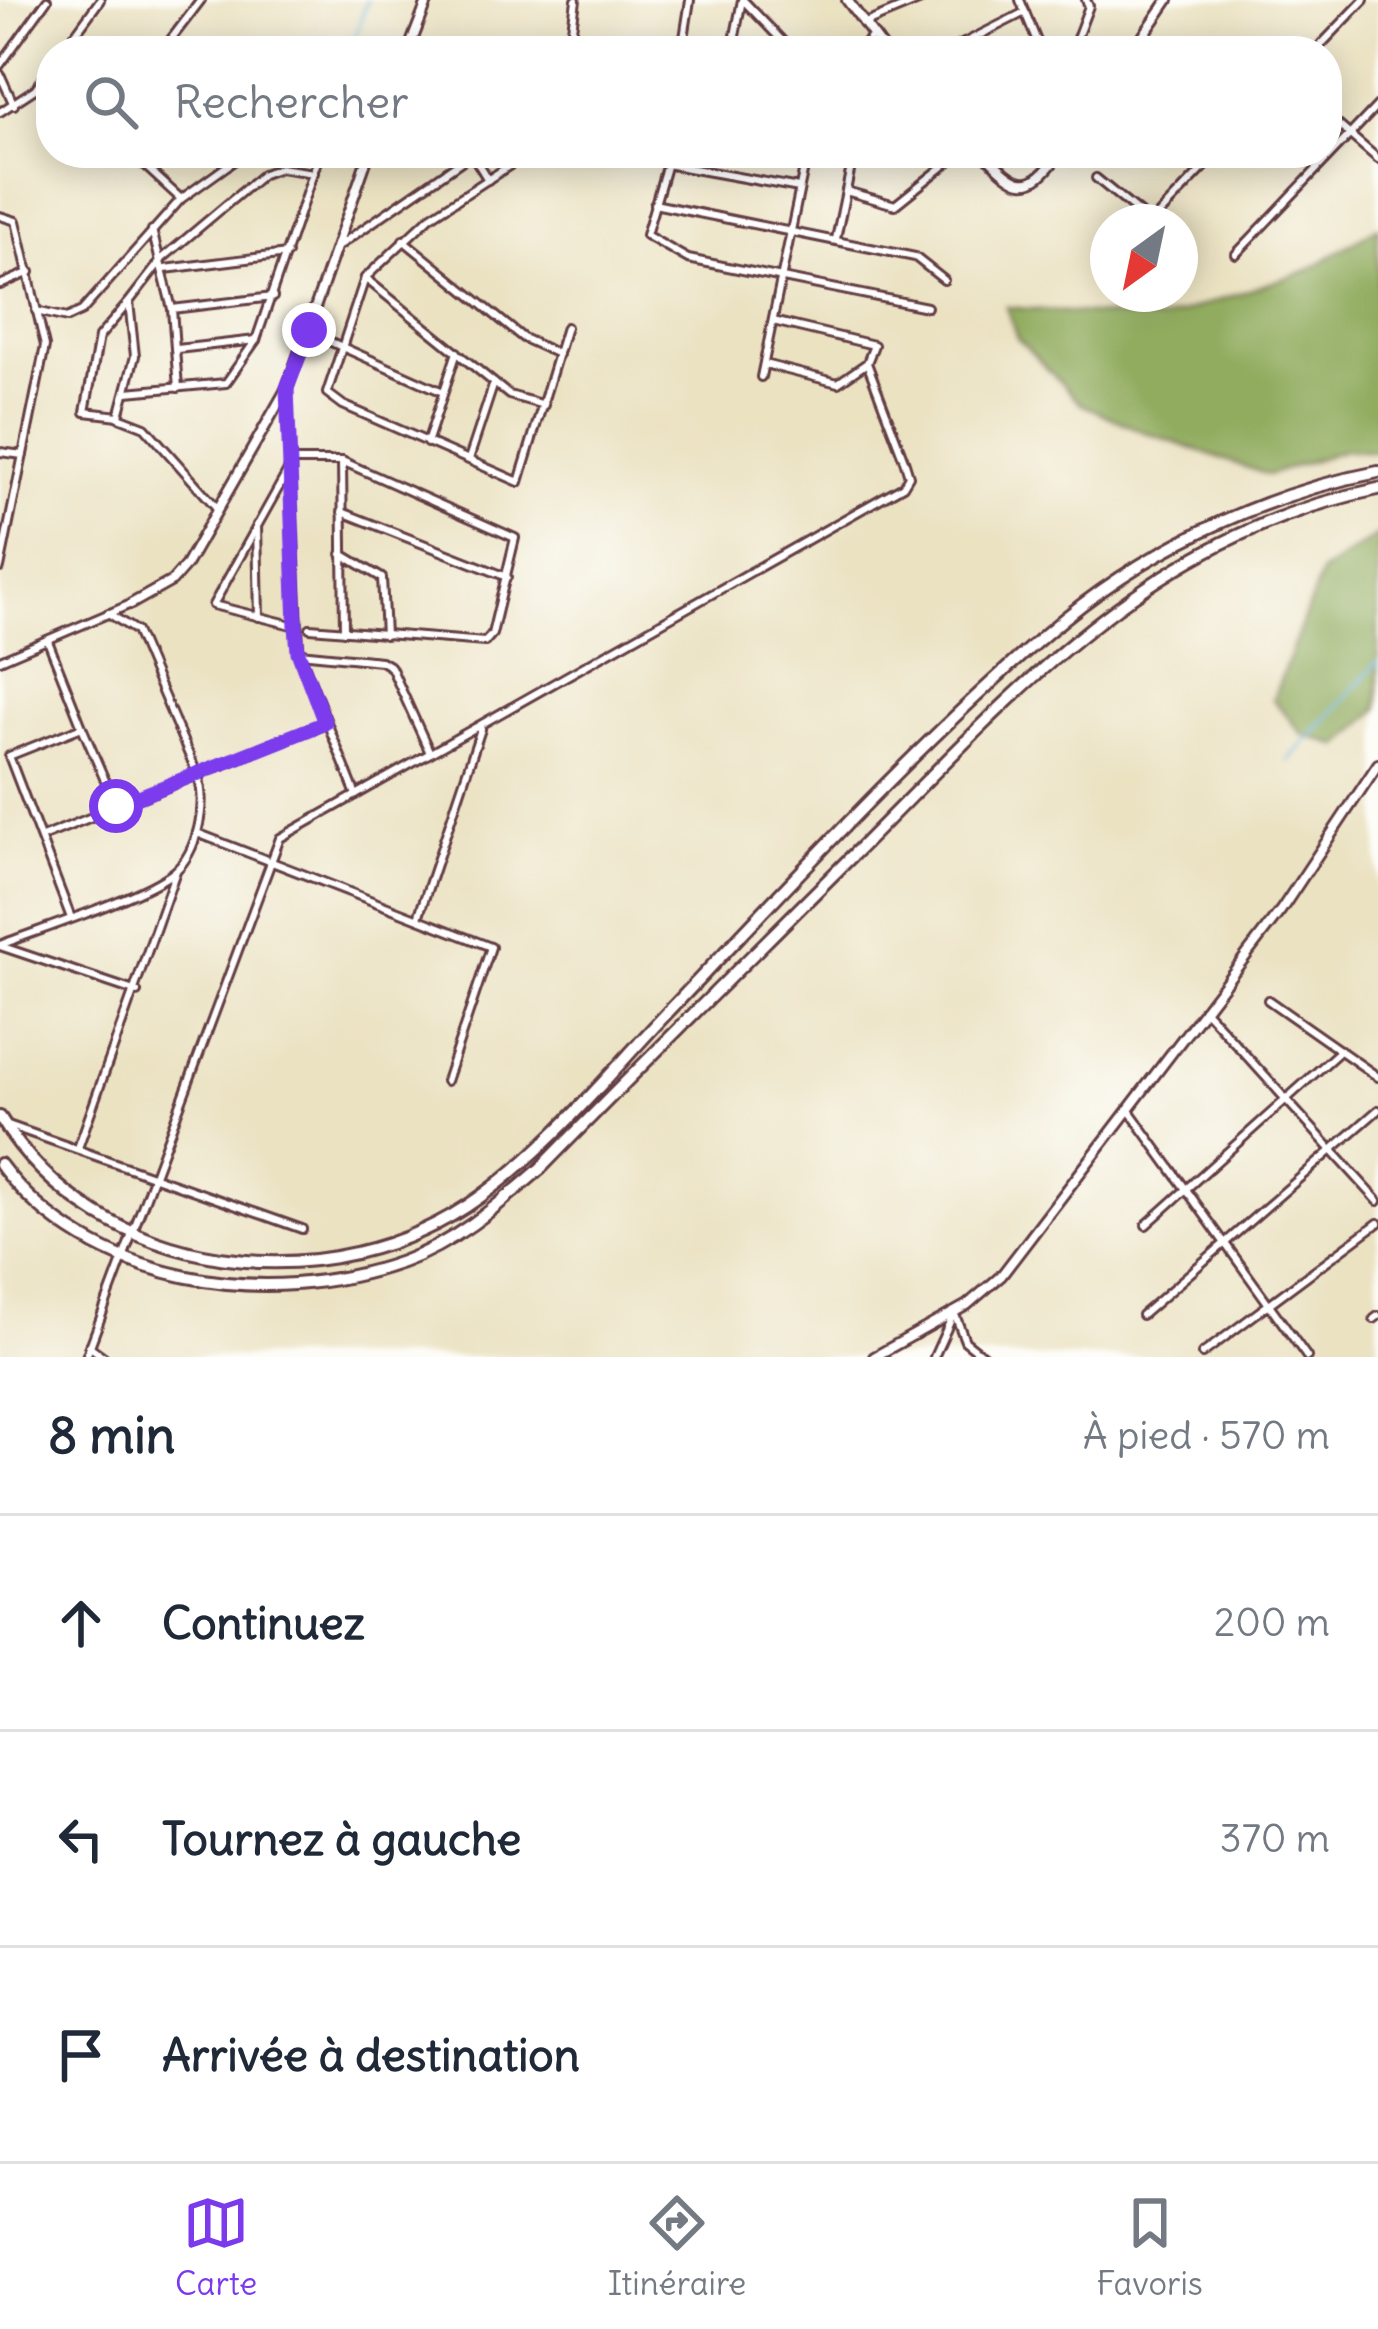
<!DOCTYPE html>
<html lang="fr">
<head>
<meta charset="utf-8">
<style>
	:root { --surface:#fff; --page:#f2f2f3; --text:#1f2937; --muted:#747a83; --line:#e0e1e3; --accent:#7c3aed }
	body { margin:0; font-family:Delius,sans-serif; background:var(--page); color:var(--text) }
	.compass { position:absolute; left:1090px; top:204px; width:108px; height:108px; border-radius:50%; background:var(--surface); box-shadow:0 6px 30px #0003; rotate:213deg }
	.stop { position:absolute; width:36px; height:36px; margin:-27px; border:9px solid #7c3aed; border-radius:50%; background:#fff }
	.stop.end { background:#7c3aed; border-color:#fff; box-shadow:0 3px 12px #0008 }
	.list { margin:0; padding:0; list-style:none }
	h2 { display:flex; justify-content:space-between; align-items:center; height:156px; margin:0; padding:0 48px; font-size:51px }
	h2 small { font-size:39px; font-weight:400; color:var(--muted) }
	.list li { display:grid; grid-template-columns:78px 1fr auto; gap:36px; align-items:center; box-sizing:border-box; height:216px; padding:0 48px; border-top:3px solid var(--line) }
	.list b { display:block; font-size:45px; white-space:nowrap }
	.list em { font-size:39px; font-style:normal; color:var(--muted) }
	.icon { flex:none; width:66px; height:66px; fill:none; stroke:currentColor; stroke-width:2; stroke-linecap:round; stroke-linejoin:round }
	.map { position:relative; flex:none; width:1378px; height:1357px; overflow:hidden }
	.search { position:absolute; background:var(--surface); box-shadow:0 6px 30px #0003; left:36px; right:36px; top:36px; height:132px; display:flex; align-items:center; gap:30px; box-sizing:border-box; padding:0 42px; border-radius:48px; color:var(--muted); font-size:45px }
	.sheet { height:804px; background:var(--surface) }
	nav { display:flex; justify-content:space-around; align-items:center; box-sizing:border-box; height:168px; border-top:3px solid var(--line); background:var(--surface); font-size:33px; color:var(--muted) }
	nav a { display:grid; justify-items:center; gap:6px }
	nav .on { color:var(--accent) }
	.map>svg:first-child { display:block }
	.forest { fill:#91ac5f; stroke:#6e6645; stroke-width:3 }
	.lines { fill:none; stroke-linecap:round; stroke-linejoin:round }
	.stream { stroke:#63b5de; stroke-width:3 }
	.minor-casing { stroke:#623c42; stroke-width:12 }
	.tertiary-casing { stroke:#623c42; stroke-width:14 }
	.trunk-casing { stroke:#623c42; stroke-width:16 }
	.minor { stroke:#fff; stroke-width:6 }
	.tertiary { stroke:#fff; stroke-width:8 }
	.trunk { stroke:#fff; stroke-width:10 }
	.route { stroke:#7c3aed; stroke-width:15 }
</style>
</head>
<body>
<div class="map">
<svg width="1378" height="1357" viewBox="0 0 1378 1357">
	<rect width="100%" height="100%" fill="#fdfcf7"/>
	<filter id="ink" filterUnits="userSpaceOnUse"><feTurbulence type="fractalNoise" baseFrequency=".00833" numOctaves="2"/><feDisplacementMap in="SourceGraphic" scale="24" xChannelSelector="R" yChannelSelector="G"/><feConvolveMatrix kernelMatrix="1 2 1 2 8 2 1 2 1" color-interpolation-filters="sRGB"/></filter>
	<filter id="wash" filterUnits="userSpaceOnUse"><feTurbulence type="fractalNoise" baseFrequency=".004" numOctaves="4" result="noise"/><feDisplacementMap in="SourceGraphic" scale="48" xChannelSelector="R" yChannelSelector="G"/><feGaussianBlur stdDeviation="2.7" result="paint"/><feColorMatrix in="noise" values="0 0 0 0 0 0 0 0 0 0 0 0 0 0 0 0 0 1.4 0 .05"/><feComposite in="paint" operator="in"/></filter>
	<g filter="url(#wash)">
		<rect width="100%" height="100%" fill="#ebe2c2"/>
		<g class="forest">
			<path d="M 1378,227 L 1378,452 L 1344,450 L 1268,475 L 1142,431 L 1081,404 L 1017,338 L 1006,307 L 1160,320 L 1309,270 Z"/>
			<path d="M 1378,535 L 1378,709 L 1340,746 L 1302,734 L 1273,699 L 1322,572 Z"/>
		</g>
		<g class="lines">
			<g class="stream">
				<path d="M 351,51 L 367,0"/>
				<path d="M 1288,761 L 1378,662"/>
			</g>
		</g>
	</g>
	<g filter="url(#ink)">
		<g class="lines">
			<defs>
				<g id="minor">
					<path d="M 743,0 L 792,51"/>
					<path d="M 1020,0 L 1041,51"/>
					<path d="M 863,24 L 921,0"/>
					<path d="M 63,51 L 100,0"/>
					<path d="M 162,51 L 201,0"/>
					<path d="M 569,51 L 576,0"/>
					<path d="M 682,51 L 690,0"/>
					<path d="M 732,51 L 742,0"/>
					<path d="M 857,51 L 872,37"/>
					<path d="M 948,51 L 1025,12"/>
					<path d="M 1072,51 L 1089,6 L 1086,0"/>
					<path d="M 1315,51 L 1364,0"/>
					<path d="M 0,65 L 47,0"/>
					<path d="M 0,74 L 14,105"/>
					<path d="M 0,112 L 35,89 L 51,67"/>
					<path d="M 1327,115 L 1378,159"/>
					<path d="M 131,153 L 181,199"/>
					<path d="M 178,153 L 187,159"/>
					<path d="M 529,153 L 430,217 L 365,278 L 327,393 L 343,405 L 519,482 L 566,327"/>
					<path d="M 670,153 L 646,235 L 688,259 L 927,307"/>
					<path d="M 472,154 L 488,180"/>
					<path d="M 666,164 L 799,188"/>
					<path d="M 1096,178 L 1150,222"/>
					<path d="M 846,191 L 895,205 L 960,153"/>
					<path d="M 654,204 L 915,257 L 944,280"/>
					<path d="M 0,216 L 16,221 L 45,346 L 0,568"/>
					<path d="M 1152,222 L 1218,153"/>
					<path d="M 152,230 L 172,309 L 178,388"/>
					<path d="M 836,239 L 853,157"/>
					<path d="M 403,240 L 523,338 L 558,354"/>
					<path d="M 337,247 L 473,153"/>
					<path d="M 1236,254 L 1378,105"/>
					<path d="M 165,269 L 287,254"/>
					<path d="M 365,278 L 509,395 L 544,405"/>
					<path d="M 0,285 L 30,272"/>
					<path d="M 129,302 L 99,337 L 85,412 L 119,416 L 135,356 L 129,302 L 163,258 L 263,174 L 280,168 L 314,173"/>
					<path d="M 172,309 L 273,297"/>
					<path d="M 36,311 L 67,318 L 82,311 L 181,199 L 245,153"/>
					<path d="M 322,338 L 443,392"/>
					<path d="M 177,349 L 256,340"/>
					<path d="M 764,364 L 838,383 L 867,363 L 874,345 L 773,321"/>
					<path d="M 761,377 L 807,153"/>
					<path d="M 287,390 L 299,652 L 356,795"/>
					<path d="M 127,392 L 226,383 L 256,340 L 320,153"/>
					<path d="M 119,417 L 145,427 L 217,508"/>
					<path d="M 427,443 L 457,352"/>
					<path d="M 0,452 L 23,455"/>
					<path d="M 469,459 L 494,383"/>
					<path d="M 290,461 L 342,461 L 515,538 L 492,634 L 485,642 L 310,628"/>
					<path d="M 342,461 L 344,631"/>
					<path d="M 289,469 L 213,605 L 296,626"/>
					<path d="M 342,512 L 507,577"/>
					<path d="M 257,525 L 259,617"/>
					<path d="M 342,554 L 382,578 L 385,635"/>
					<path d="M 48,641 L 82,727"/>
					<path d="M 299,653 L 381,661 L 391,667 L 430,753"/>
					<path d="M 0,660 L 131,604"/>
					<path d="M 197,833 L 491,947 L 446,1081"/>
					<path d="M 42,837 L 325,723"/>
					<path d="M 71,918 L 9,756 L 82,727 L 116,806"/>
					<path d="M 418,918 L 481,729"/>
					<path d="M 0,945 C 41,929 142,897 174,872 C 198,852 207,804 198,776 L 136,631 L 108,613"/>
					<path d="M 0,946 L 137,992"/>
					<path d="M 1268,1000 L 1378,1077"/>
					<path d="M 1204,1009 L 1378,1201"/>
					<path d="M 1128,1109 L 1307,1357"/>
					<path d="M 8,1125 L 302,1229"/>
					<path d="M 78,1148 L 176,871"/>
					<path d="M 1146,1225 L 1341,1050"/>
					<path d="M 954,1312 L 965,1341 L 985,1357"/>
					<path d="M 1142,1315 L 1378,1110"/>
					<path d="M 1374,1319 L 1378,1316"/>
					<path d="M 89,1346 L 104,1357"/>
					<path d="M 1202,1354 L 1378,1223"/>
					<path d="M 86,1357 L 280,838 L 903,486 L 909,476 L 904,460 L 867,363"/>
					<path d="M 934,1357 L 953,1315"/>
				</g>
				<g id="tertiary">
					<path d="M 847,0 L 885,51"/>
					<path d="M 408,51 L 428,0"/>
					<path d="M 1133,51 L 1168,0"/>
					<path d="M 984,153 C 1018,188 1029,196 1060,153"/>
					<path d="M 131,604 L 172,581 L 186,565 L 287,388 L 369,153"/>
					<path d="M 874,1357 L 967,1305 L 1001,1276 L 1281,910 L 1378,764"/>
				</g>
				<g id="trunk">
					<path d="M 0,1117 C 99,1279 332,1305 480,1197 C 551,1146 608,1075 668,1012 C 790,884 912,749 1047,633 C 1140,553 1257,495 1378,472"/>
					<path d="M 0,1164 C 90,1285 267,1310 402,1262 C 455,1243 497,1206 539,1170 C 641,1065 745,963 849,859 C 1010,699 1144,537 1378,489"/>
				</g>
			</defs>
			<use href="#minor" class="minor-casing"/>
			<use href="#tertiary" class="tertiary-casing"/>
			<use href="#trunk" class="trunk-casing"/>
			<use href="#minor" class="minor"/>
			<use href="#tertiary" class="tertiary"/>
			<use href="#trunk" class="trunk"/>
		</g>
	</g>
	<g class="lines" filter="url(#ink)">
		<path class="route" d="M 116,806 L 325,723 L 298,652 L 296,626 L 287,388 L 309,330"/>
	</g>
</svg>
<svg class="compass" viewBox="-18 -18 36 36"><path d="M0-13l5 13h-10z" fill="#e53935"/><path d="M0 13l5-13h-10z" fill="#747a83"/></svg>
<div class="stop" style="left:116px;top:806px"></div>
<div class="stop end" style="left:309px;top:330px"></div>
<div class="search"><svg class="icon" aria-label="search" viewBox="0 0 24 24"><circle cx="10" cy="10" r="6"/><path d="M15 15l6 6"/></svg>Rechercher</div>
</div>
<section class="sheet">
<h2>8 min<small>À pied · 570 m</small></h2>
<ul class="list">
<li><svg class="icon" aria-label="ahead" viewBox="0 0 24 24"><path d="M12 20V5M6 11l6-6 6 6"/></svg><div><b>Continuez</b></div><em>200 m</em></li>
<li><svg class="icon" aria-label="left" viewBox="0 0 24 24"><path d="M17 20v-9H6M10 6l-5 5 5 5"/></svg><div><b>Tournez à gauche</b></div><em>370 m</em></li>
<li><svg class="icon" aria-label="arrive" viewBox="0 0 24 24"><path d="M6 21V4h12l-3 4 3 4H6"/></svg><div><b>Arrivée à destination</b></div></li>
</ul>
</section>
<nav>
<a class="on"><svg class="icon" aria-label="map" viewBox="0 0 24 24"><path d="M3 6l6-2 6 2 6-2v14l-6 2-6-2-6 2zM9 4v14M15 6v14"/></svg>Carte</a>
<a><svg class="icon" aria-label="directions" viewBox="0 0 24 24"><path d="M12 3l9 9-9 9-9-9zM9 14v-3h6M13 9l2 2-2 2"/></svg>Itinéraire</a>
<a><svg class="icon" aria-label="saved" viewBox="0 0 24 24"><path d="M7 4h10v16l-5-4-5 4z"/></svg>Favoris</a>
</nav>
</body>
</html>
